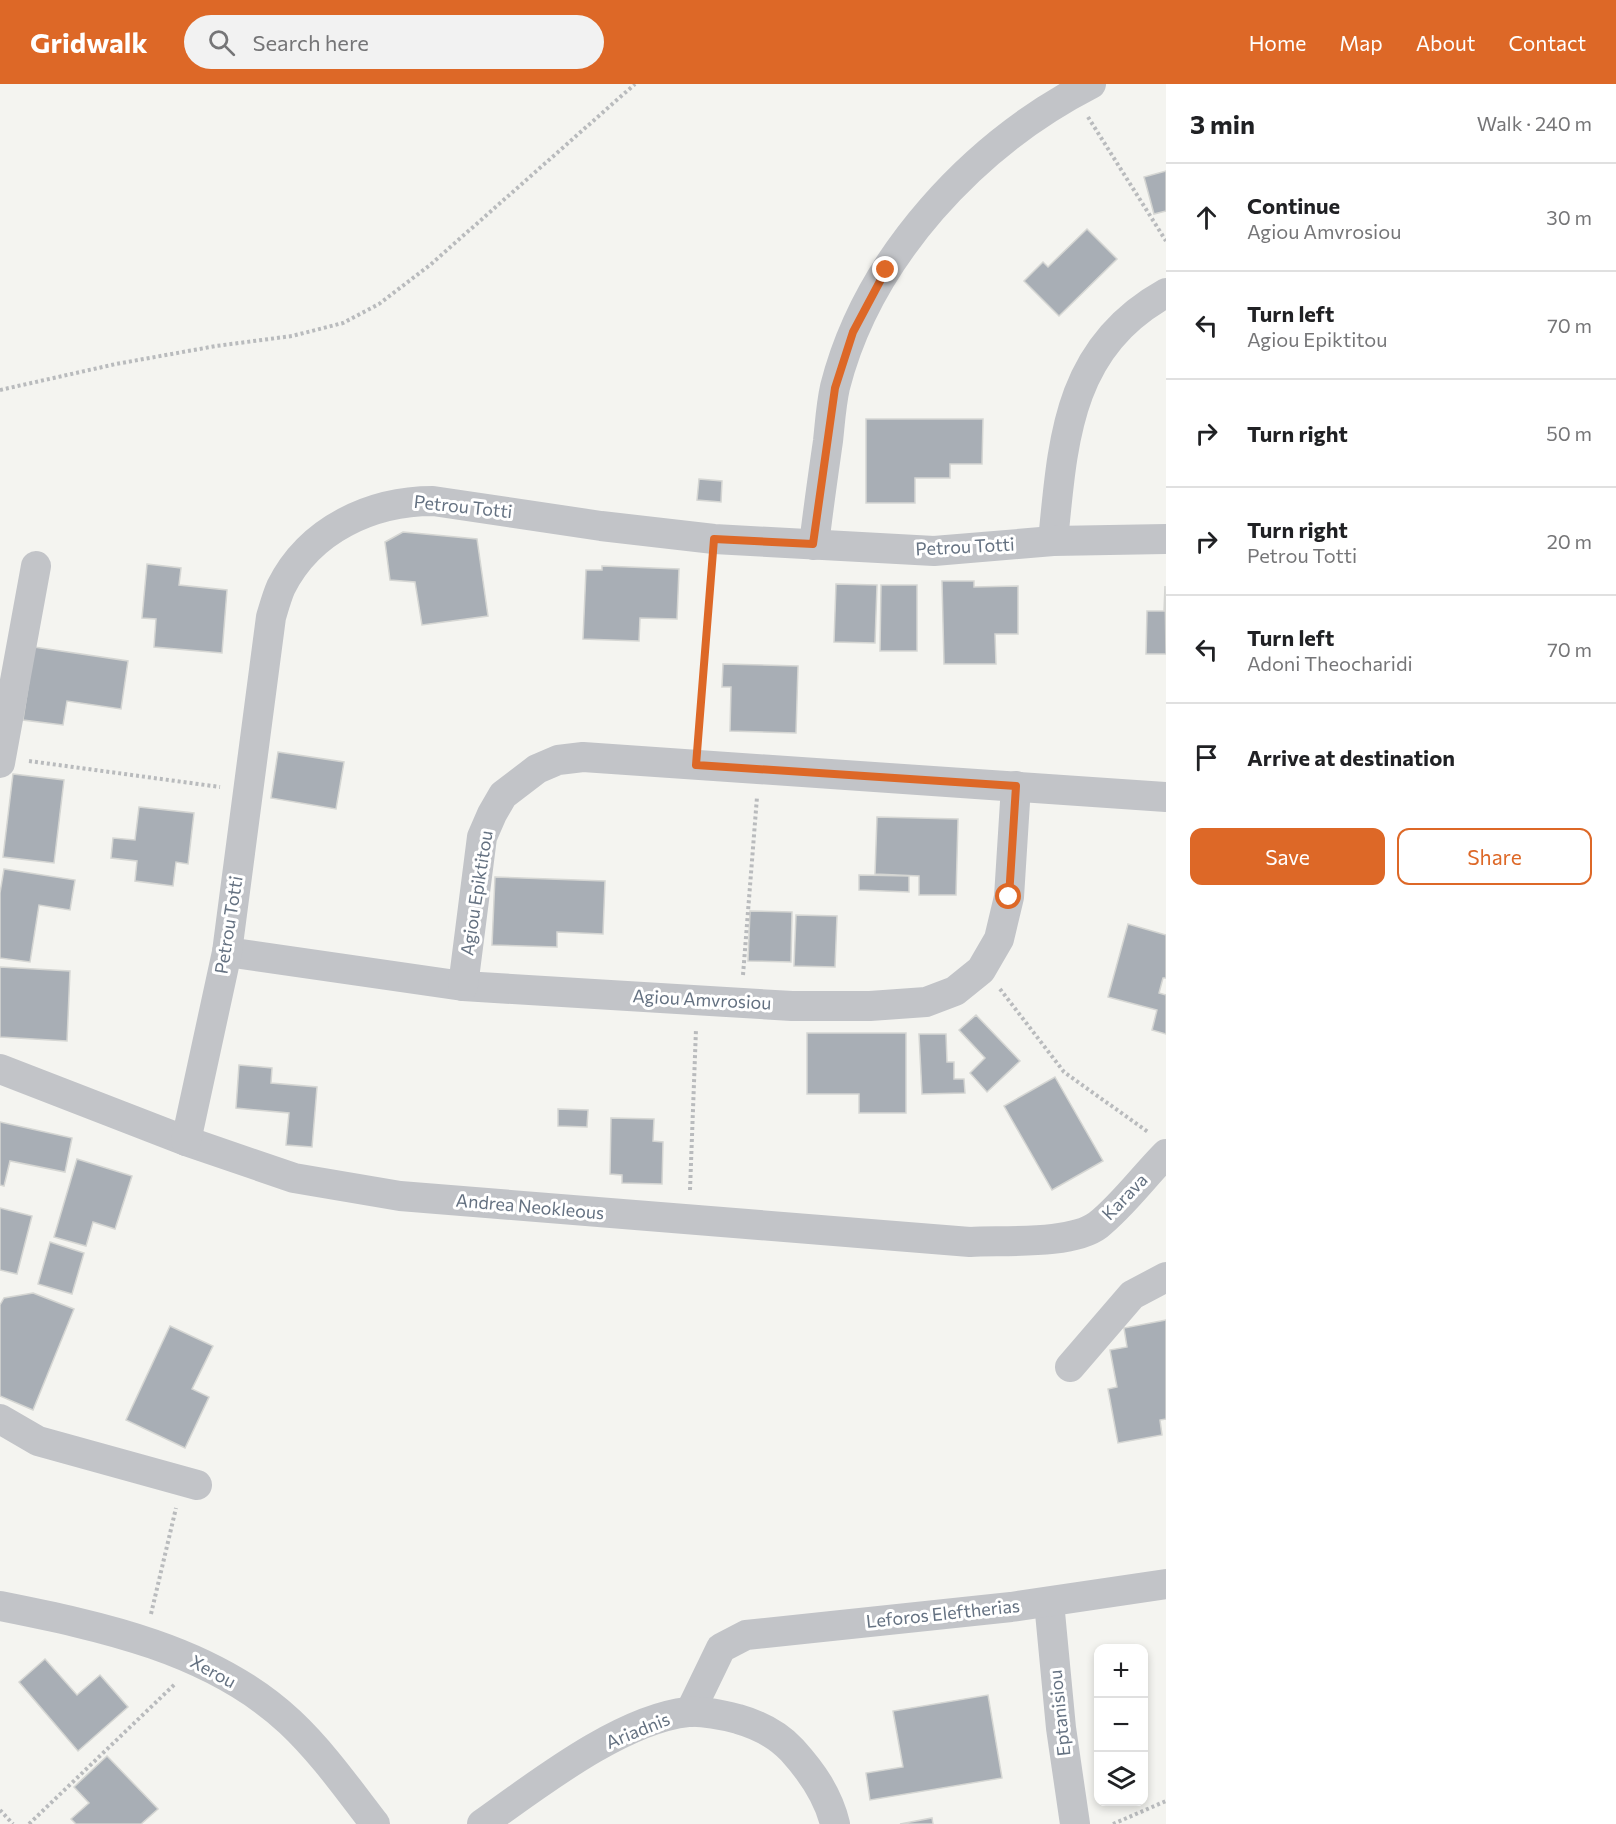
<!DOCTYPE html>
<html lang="en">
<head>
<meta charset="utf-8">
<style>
	:root { --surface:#fff; --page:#f2f2f2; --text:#202124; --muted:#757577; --line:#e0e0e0; --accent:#dd6827 }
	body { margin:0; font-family:Commissioner,sans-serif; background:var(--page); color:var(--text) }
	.controls { position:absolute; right:18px; bottom:18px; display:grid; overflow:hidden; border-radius:12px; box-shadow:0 3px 9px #0003 }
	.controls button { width:54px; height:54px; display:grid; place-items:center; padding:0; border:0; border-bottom:2px solid var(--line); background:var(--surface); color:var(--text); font:30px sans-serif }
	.stop { position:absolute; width:18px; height:18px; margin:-14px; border:4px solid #dd6827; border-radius:50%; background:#fff }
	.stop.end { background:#dd6827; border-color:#fff; box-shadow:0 2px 6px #0008 }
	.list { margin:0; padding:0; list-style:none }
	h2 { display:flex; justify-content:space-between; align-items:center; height:78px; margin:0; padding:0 24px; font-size:26px }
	h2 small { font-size:20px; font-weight:400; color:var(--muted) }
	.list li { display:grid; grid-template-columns:39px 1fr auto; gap:18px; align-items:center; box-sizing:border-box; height:108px; padding:0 24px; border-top:2px solid var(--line) }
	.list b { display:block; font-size:22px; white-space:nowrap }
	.list p { margin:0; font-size:20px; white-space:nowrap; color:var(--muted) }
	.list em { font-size:20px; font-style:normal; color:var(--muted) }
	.actions { display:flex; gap:12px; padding:18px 24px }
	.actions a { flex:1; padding:14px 0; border:2px solid var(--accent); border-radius:12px; text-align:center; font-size:21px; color:var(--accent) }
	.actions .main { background:var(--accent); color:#fff }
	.icon { flex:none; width:33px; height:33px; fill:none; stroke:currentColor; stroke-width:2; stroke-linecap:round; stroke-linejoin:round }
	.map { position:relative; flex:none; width:1166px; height:1740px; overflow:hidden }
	header { display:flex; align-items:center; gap:36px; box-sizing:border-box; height:84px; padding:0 30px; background:var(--accent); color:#fff }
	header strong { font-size:28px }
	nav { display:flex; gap:33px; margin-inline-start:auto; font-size:21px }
	.search { width:420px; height:54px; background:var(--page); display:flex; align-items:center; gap:15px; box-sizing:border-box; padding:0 21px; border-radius:33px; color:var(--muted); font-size:22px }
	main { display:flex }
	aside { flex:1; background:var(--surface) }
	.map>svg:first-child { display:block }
	.building { fill:#a8aeb5; stroke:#d5d6d3; stroke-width:1.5 }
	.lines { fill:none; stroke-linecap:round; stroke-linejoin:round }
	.path { stroke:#b9bbbd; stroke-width:4; stroke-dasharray:3 3; stroke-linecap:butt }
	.minor { stroke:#c2c4c8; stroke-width:30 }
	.route { stroke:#dd6827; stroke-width:8 }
	.labels { text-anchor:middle; stroke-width:6; stroke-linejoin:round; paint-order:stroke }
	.street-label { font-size:18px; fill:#647181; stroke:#fff }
</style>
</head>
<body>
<header>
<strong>Gridwalk</strong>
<div class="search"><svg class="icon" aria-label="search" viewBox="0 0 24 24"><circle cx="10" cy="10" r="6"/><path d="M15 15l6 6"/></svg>Search here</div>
<nav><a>Home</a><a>Map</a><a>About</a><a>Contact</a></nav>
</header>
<main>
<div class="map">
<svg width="1166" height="1740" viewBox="0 0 1166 1740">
	<rect width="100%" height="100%" fill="#f4f4f0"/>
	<g class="building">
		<path d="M 1166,87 L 1166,127 L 1154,130 L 1144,93 Z"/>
		<path d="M 1087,145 L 1117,175 L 1059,232 L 1024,197 L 1043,178 L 1048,183 Z"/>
		<path d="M 866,335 L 983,335 L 982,380 L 950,380 L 950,394 L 915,394 L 915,419 L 866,419 Z"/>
		<path d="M 699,395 L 722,397 L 721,418 L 697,416 Z"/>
		<path d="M 403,448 L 477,455 L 488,532 L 422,541 L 415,498 L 390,496 L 385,458 Z"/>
		<path d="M 147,480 L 181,484 L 179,501 L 227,506 L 222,569 L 154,563 L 156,535 L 142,534 Z"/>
		<path d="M 602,482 L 679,485 L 677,535 L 640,534 L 639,557 L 583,555 L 586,486 L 602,486 Z"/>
		<path d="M 942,497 L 974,497 L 974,503 L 1018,502 L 1018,550 L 995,550 L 996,580 L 944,580 Z"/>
		<path d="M 836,500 L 877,501 L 875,559 L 834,558 Z"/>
		<path d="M 881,501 L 917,501 L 917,567 L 880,567 Z"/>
		<path d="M 1165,502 L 1166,570 L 1146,570 L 1147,527 L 1164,527 Z"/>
		<path d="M 34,563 L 128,577 L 121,625 L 67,617 L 63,641 L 23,636 Z"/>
		<path d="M 723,580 L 798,582 L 796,649 L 730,647 L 731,603 L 722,603 Z"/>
		<path d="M 278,668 L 344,678 L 336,725 L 271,714 Z"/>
		<path d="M 13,690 L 64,696 L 54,779 L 3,773 Z"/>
		<path d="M 139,723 L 194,729 L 188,780 L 176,778 L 173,802 L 135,797 L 137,777 L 111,774 L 113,754 L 135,756 Z"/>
		<path d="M 877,733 L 958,735 L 956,811 L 919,811 L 919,792 L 875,790 Z"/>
		<path d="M 4,785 L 75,796 L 70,826 L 39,821 L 30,878 L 0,874 L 0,809 Z"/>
		<path d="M 859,791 L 909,792 L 909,808 L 859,806 Z"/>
		<path d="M 495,793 L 605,797 L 603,850 L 557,848 L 557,863 L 492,861 Z"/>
		<path d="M 750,827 L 792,828 L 791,878 L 748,877 Z"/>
		<path d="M 796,831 L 837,832 L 835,883 L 794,882 Z"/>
		<path d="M 1128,840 L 1166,851 L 1166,894 L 1163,894 L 1159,909 L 1166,911 L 1166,950 L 1152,946 L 1157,926 L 1108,913 Z"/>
		<path d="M 0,883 L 70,887 L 67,957 L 0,953 Z"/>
		<path d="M 976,931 L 1020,977 L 987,1008 L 970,989 L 985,974 L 959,946 Z"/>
		<path d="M 807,949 L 906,949 L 906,1029 L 859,1029 L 859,1010 L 807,1010 Z"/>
		<path d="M 919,950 L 946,950 L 947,978 L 954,978 L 954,995 L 964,995 L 965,1009 L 922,1010 Z"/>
		<path d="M 239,981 L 272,984 L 271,999 L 317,1003 L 312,1063 L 286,1061 L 289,1029 L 236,1024 Z"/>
		<path d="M 1055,993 L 1103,1077 L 1052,1106 L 1004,1022 Z"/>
		<path d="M 558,1025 L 588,1026 L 587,1043 L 558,1042 Z"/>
		<path d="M 611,1034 L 654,1035 L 653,1057 L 663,1058 L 662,1100 L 622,1099 L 622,1091 L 610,1090 Z"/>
		<path d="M 0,1038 L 72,1054 L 65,1088 L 10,1077 L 4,1102 L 0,1101 Z"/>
		<path d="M 77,1075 L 132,1092 L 115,1145 L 93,1138 L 86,1162 L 54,1153 Z"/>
		<path d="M 0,1124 L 32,1132 L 17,1190 L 0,1186 Z"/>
		<path d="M 50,1158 L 84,1169 L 72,1210 L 38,1200 Z"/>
		<path d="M 33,1209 L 74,1225 L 33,1326 L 0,1312 L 0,1221 L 4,1214 Z"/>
		<path d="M 1166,1236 L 1166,1335 L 1160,1336 L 1162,1351 L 1118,1359 L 1108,1305 L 1117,1303 L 1110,1266 L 1127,1263 L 1124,1244 Z"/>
		<path d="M 170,1242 L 213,1262 L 192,1305 L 209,1313 L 185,1364 L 126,1336 Z"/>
		<path d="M 45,1575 L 77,1611 L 100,1591 L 128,1623 L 78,1667 L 19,1598 Z"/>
		<path d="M 988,1611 L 1002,1694 L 870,1716 L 866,1689 L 903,1683 L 893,1627 Z"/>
		<path d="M 107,1672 L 158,1725 L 141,1740 L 76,1740 L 71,1735 L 89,1719 L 74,1703 Z"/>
		<path d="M 932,1734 L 933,1740 L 900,1740 Z"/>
	</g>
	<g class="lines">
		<g class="path">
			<path d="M 1088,33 L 1166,157"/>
			<path d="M 0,306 L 116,280 L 216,262 L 292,252 L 343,239 L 379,220 L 430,181 L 635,0"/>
			<path d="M 698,653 L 712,484"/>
			<path d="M 29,677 L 220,703"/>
			<path d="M 743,891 L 757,713"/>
			<path d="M 1000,905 L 1064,988 L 1148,1048"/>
			<path d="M 690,1106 L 696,945"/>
			<path d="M 151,1530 L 176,1424"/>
			<path d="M 0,1726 L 13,1740"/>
			<path d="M 29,1740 L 176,1599"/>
			<path d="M 1113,1740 L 1166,1717"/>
		</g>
		<g class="minor">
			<path d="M 1053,457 C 1063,356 1067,264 1166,209"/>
			<path d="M 814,461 C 818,426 823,392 828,357 C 830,339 831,321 835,303 C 868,173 974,60 1091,0"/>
			<path d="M 0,679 L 36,482"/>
			<path d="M 227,868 L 463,902 L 792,922 L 870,922 L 926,918 L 955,907 L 981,886 L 999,855 L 1009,813 L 1016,702"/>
			<path d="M 463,902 L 482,753 L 492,730 L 503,711 L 537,685 L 558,676 L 583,673 L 1166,713"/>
			<path d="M 0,985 L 186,1057 L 294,1094 L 400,1112 L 970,1158 C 1003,1156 1072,1161 1098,1141 C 1123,1121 1144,1092 1166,1070"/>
			<path d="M 186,1057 L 227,868 L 271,533 C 274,523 277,512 281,503 C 310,445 372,417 433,417 L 601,442 L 714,455 L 934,467 L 1053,457 L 1166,455"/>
			<path d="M 1070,1283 L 1132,1211 L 1166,1193"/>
			<path d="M 0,1335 L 38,1357 L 197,1401"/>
			<path d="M 1049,1518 L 1061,1644 L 1075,1740"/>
			<path d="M 0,1522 C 100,1542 212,1565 290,1638 C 322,1668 348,1705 375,1740"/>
			<path d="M 690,1628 L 721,1564 L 746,1551 L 1011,1523 L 1166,1500"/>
			<path d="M 482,1740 C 537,1701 621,1635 688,1628 C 705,1627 722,1631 738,1635 C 759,1641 777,1650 792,1666 C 812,1688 828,1711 835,1740"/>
		</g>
	</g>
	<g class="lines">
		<path class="route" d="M 886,186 L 853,248 L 835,304 L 813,460 L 714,455 L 696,681 L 1016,702 L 1009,813"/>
	</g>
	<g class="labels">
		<g class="street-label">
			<text transform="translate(463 423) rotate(6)" y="6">Petrou Totti</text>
			<text transform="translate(965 463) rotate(-3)" y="6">Petrou Totti</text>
			<text transform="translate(477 809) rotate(-81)" y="6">Agiou Epiktitou</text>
			<text transform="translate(229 841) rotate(-81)" y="6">Petrou Totti</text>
			<text transform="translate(702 916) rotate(3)" y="6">Agiou Amvrosiou</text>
			<text transform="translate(1125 1113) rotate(-46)" y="6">Karava</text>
			<text transform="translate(530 1123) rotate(5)" y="6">Andrea Neokleous</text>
			<text transform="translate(943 1530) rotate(-6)" y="6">Leforos Eleftherias</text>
			<text transform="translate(213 1588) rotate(28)" y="6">Xerou</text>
			<text transform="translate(1060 1629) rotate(-96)" y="6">Eptanisiou</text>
			<text transform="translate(638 1647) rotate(-22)" y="6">Ariadnis</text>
		</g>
	</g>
</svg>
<div class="controls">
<button>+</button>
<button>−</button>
<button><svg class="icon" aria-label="layers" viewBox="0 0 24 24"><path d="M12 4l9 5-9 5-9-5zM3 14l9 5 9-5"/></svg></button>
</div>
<div class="stop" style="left:1009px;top:813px"></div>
<div class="stop end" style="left:886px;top:186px"></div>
</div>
<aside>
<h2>3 min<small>Walk · 240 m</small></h2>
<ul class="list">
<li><svg class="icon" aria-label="ahead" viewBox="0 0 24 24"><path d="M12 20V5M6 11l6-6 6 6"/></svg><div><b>Continue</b><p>Agiou Amvrosiou</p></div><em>30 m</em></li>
<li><svg class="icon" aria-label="left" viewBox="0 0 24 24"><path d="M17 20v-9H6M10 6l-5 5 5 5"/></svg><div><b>Turn left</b><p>Agiou Epiktitou</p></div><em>70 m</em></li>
<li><svg class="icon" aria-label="right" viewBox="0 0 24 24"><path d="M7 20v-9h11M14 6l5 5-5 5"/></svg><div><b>Turn right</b></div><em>50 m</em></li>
<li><svg class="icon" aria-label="right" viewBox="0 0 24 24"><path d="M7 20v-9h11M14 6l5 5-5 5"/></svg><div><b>Turn right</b><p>Petrou Totti</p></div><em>20 m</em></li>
<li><svg class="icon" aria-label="left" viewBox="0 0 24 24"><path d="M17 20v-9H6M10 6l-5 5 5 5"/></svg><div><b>Turn left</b><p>Adoni Theocharidi</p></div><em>70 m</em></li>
<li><svg class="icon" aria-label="arrive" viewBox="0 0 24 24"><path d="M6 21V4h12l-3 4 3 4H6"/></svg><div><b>Arrive at destination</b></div></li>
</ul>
<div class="actions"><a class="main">Save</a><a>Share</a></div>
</aside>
</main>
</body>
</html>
